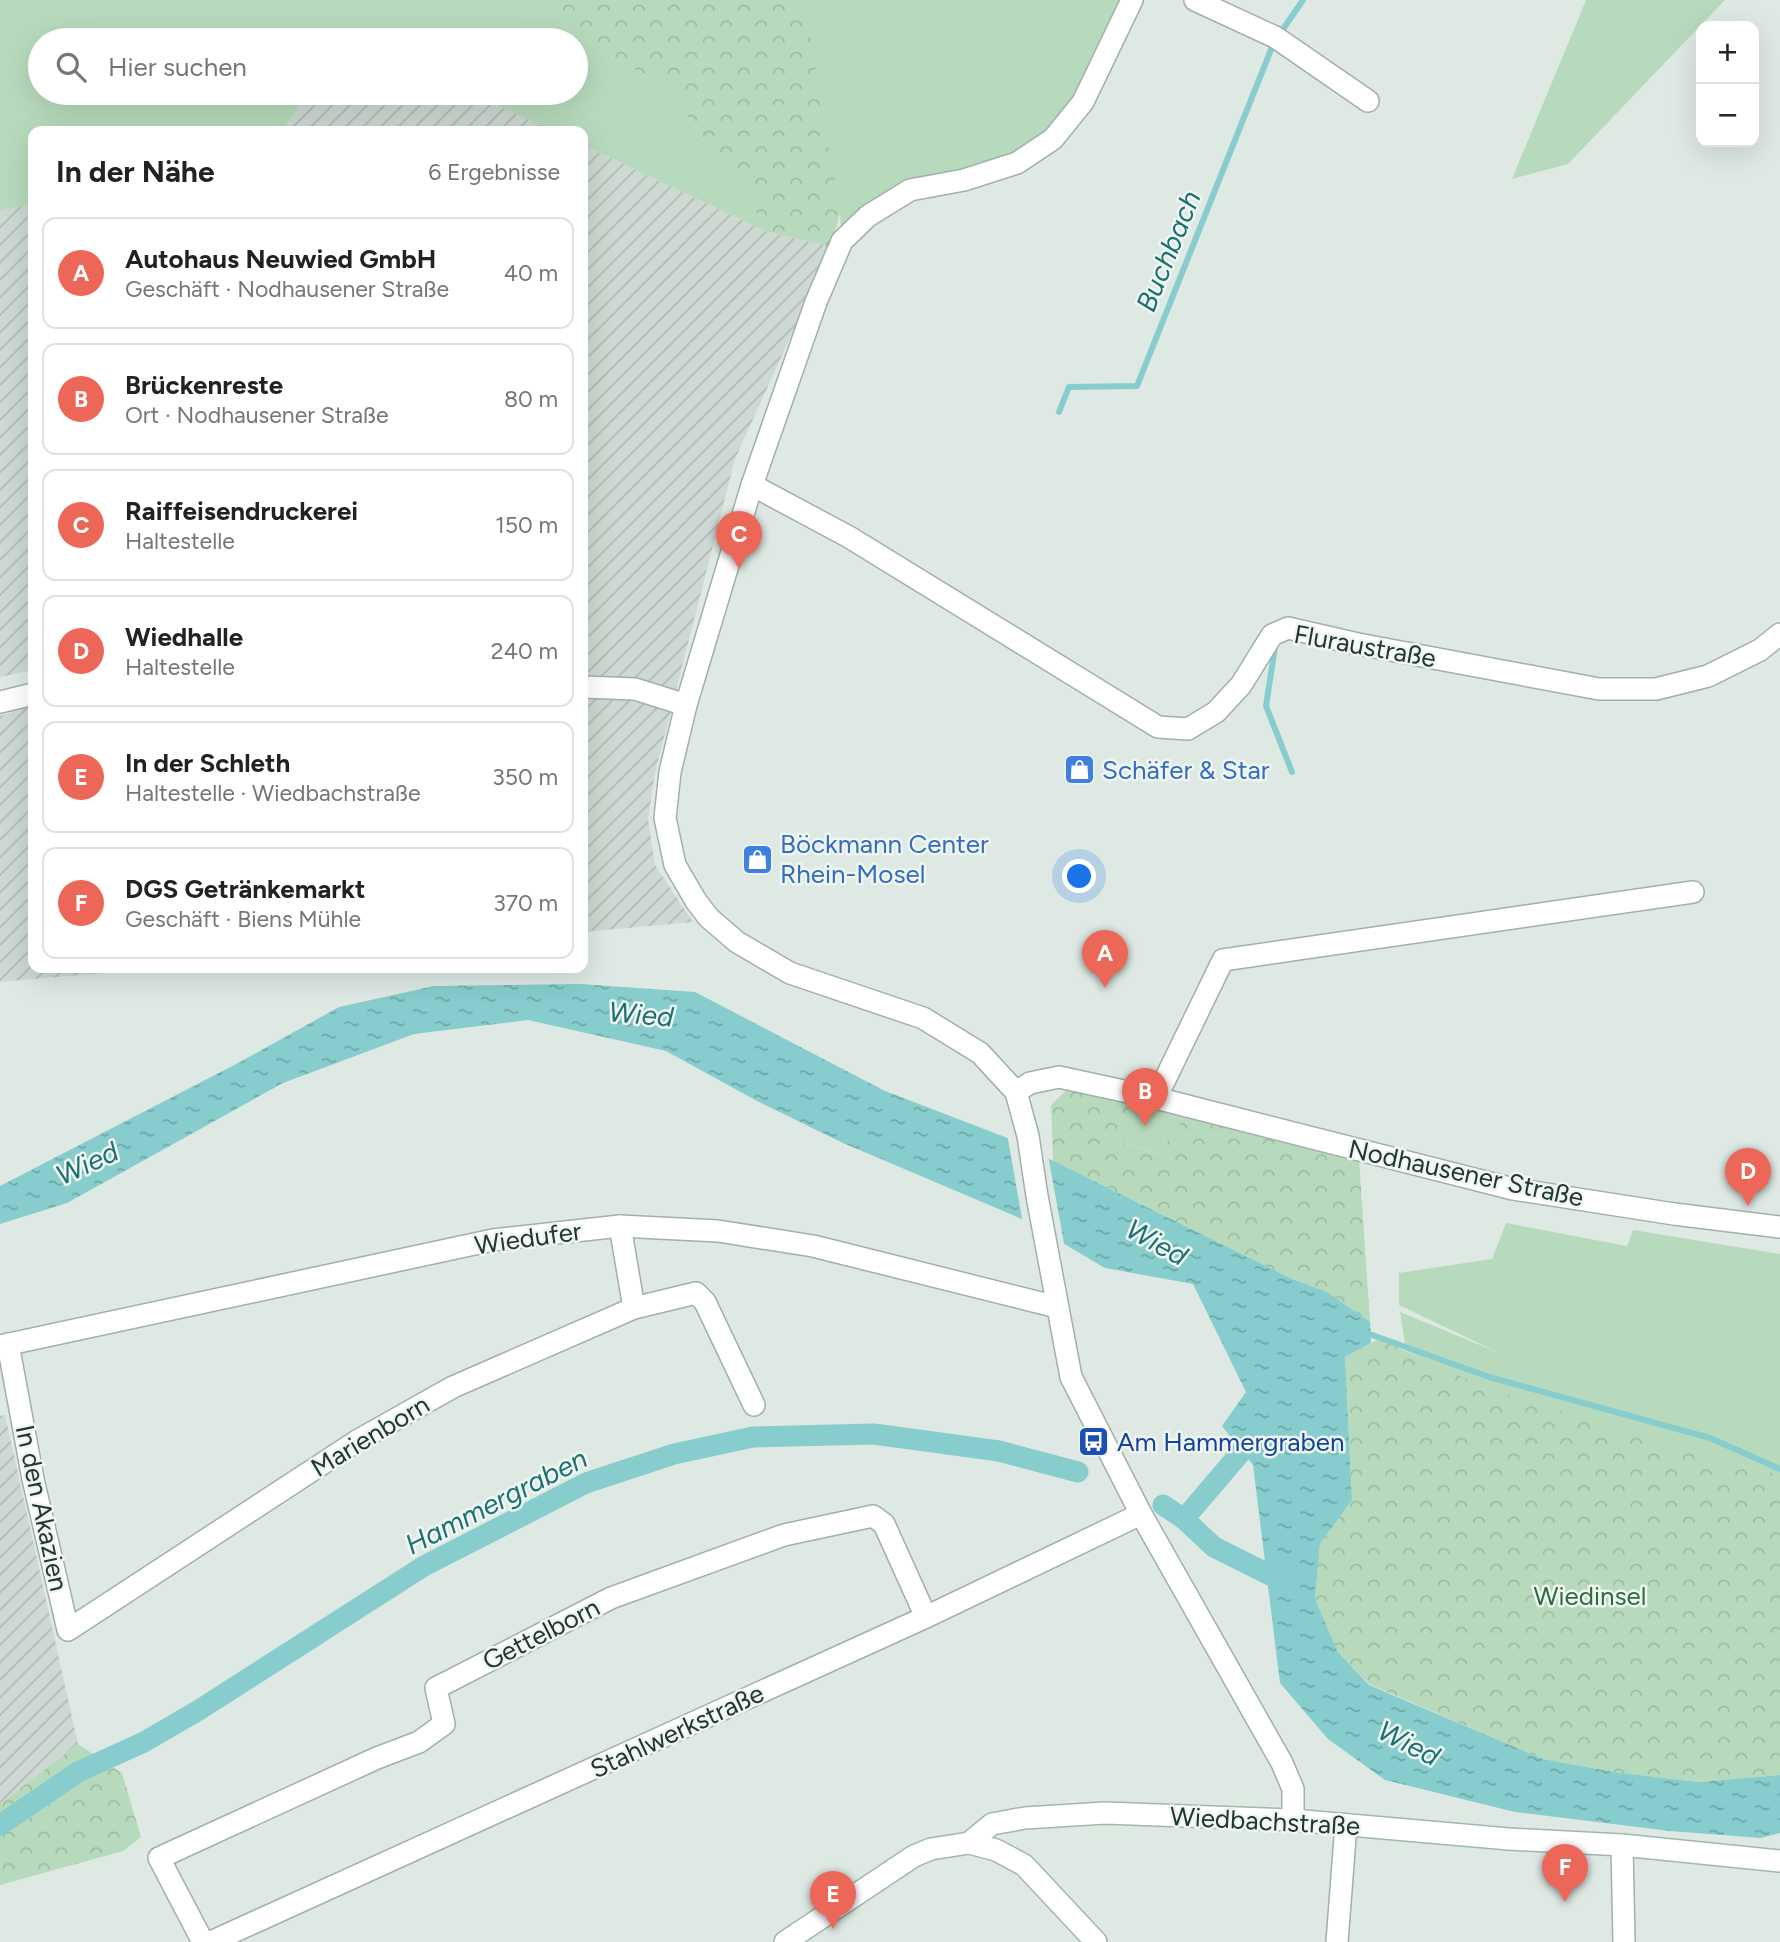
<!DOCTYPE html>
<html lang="de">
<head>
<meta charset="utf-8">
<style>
	:root { --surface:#fff; --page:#f6f6f6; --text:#222; --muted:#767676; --line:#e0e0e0; --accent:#ed6759 }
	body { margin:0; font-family:Figtree,sans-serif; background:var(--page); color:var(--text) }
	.controls { position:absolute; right:21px; top:21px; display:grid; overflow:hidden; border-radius:14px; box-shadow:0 7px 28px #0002 }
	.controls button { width:63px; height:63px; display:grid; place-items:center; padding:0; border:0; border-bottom:2px solid var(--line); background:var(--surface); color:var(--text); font:35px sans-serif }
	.you { position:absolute; left:1080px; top:877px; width:24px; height:24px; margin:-18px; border:5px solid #fff; border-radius:50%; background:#1a73e8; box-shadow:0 0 0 10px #1a73e833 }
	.badge { display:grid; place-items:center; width:46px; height:46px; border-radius:50%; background:var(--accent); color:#fff; font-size:23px; font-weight:700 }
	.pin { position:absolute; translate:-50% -58px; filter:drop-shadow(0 2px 4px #0008) }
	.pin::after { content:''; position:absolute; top:37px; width:24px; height:21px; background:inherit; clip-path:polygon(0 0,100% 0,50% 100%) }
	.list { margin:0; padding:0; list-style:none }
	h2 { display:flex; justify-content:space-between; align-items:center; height:91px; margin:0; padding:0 28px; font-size:30px }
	h2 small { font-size:23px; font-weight:400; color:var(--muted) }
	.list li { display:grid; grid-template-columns:46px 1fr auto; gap:21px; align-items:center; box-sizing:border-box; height:112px; margin:0 14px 14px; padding:0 14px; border:2px solid var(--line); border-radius:14px }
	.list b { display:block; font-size:26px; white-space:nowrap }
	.list p { margin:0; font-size:23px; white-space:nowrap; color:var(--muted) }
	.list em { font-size:23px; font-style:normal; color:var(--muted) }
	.icon { flex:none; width:38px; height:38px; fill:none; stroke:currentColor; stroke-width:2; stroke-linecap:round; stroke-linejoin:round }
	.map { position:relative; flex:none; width:1780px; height:1942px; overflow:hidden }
	.search { position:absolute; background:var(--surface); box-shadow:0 7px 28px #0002; left:28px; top:28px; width:560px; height:77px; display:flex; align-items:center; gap:18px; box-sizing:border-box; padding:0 24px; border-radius:38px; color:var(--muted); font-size:26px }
	.panel { position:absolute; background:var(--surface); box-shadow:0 7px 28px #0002; left:28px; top:126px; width:560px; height:847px; border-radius:14px }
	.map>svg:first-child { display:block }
	.industrial { fill:url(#industrial-furrows) }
	.grass { fill:#b8dabc }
	.forest { fill:url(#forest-crowns) }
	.water { fill:url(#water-ripples) }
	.pier { fill:#dee9e3 }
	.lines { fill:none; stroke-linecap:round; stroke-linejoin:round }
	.stream { stroke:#87cdcd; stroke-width:6 }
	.canal { stroke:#87cdcd; stroke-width:21 }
	.street-casing { stroke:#a1b0a9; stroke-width:24 }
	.secondary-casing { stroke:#a0b8ac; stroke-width:24 }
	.street { stroke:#fff; stroke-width:21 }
	.secondary { stroke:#fff; stroke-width:21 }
	.labels { text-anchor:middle; stroke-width:5; stroke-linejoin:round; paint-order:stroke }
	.street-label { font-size:26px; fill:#20382e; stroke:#eff6f1 }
	.shop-label { font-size:26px; fill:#366cbe; stroke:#eff6f1; text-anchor:start }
	.transit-label { font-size:26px; fill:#164399; stroke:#eff6f1; text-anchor:start }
	.park-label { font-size:26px; fill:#2c6e3c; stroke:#eff6f1 }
	.water-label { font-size:28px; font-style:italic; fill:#1d7072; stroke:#eff6f1 }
</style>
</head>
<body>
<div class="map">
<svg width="1780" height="1942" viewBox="0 0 1780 1942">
	<defs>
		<pattern id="industrial-furrows" width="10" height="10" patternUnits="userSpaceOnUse" patternTransform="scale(1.75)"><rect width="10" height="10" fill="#cdd9d2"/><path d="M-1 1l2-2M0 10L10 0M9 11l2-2" fill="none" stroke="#b0bbb5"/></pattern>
		<pattern id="forest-crowns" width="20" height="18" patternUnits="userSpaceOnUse" patternTransform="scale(1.75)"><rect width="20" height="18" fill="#b8dabc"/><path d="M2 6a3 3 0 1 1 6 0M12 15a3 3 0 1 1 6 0" fill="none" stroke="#9ebca2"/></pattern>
		<pattern id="water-ripples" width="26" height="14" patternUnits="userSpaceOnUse" patternTransform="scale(1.75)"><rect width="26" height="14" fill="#87cdcd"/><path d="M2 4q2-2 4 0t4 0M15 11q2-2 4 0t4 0" fill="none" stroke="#6ea7a7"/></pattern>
	</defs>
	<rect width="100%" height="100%" fill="#dee9e3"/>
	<g class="industrial">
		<path d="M 308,93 L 472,93 L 553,131 L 282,131 Z"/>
		<path d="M 583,145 L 765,231 L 831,247 L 735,459 L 655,773 L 648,819 L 655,865 L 693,922 L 583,932 Z"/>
		<path d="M 33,204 L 33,670 L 0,677 L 0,210 Z"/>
		<path d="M 33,705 L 33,968 L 162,968 L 0,982 L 0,716 Z"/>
		<path d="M 5,1415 L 78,1744 L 0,1804 L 0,1416 Z"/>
	</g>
	<g class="grass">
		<path d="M 0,0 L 556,0 L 556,24 L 672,91 L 705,143 L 743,182 L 765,231 L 583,145 L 583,131 L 553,131 L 472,93 L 576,93 L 576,40 L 361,40 L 348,34 L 344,40 L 40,40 L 40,93 L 308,93 L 282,131 L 33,131 L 33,204 L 0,210 Z"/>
		<path d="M 795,0 L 1132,0 L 1083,102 L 1017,163 L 910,190 L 842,241 L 840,214 Z"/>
		<path d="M 1586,0 L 1725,0 L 1568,164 L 1512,179 Z"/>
		<path d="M 1132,1104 L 1184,1117 L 1160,1154 L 1120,1142 Z"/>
		<path d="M 1506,1223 L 1627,1246 L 1633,1230 L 1780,1254 L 1780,1475 L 1692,1452 L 1535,1518 L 1419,1357 L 1406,1351 L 1400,1312 L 1497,1352 L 1399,1305 L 1399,1273 L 1492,1259 Z"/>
	</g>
	<g class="forest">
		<path d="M 556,0 L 795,0 L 806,11 L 840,214 L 831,247 L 765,231 L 743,183 L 705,143 L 672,91 L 556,24 Z"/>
		<path d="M 1070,1087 L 1132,1104 L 1120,1142 L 1159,1154 L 1184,1117 L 1359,1159 L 1370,1322 L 1327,1292 L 1290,1278 L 1053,1161 L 1051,1105 Z"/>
		<path d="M 1379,1339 L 1482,1386 L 1692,1452 L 1780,1475 L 1780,1775 L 1699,1782 L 1614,1772 L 1543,1759 L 1369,1684 L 1338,1652 L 1315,1599 L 1320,1544 L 1352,1500 L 1345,1357 Z"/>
		<path d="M 78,1744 L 122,1773 L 141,1837 L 123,1851 L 0,1885 L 0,1804 Z"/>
	</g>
	<path class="water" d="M 580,984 L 695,992 L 885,1091 L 1005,1137 L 1290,1278 L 1327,1292 L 1370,1322 L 1371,1343 L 1345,1357 L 1352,1500 L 1320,1544 L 1315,1599 L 1338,1652 L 1369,1685 L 1543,1759 L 1614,1772 L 1699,1782 L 1780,1775 L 1780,1833 L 1761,1838 L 1670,1831 L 1515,1812 L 1385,1780 L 1328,1739 L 1280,1683 L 1253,1465 L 1222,1426 L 1246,1392 L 1193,1284 L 1105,1268 L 1022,1219 L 843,1143 L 757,1101 L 666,1051 L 528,1020 L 414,1034 L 283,1083 L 67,1203 L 0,1224 L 0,1186 L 240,1062 L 339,1007 L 434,986 Z"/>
	<path class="pier" d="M 1007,1134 L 1048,1155 L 1065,1249 L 1023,1224 Z"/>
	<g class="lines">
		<g class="stream">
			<path d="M 1279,35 L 1303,0"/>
			<path d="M 1059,412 L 1069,387 L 1137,386 L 1274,42"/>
			<path d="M 1275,647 L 1266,706 L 1292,772"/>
			<path d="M 1364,1332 L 1489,1377 L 1710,1438 L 1780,1469"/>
		</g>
		<g class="canal">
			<path d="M 1163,1505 L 1184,1519 L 1214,1547 L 1288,1584"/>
			<path d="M 1184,1519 L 1259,1431"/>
			<path d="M 0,1825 L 78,1772 L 144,1742 L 199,1710 L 424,1566 L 586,1483 L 674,1454 L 753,1437 L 874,1434 L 999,1451 L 1078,1472"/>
		</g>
		<defs>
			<g id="street">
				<path d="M 1132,0 L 1083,102 L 1053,139 L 1017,163 L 964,180 L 910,190 L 868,216 L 842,241 L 816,302 L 752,485 L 686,705 L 670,772 L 665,818 L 675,865 L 696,901 L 709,918 L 737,942 L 790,973 L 923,1018 L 980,1053 L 1016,1092 L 1028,1136 L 1037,1196 L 1071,1377 L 1141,1514 L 1282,1763 L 1293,1789 L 1293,1820"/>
				<path d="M 1195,0 L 1275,37 L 1368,101"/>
				<path d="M 752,485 L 849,537 L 1158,727 L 1188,729 L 1216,712 L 1241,685 L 1272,635 L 1288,628 L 1358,644 L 1599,689 L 1656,689 L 1708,676 L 1760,650 L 1780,634"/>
				<path d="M 583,687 L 635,689 L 686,705"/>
				<path d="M 0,702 L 33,694"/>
				<path d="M 1016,1092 L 1030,1083 L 1059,1077 L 1156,1098 L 1513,1189 L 1674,1214 L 1780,1227"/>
				<path d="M 1156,1098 L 1223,960 L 1693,892"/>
				<path d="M 620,1226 L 634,1308"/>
				<path d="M 8,1344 L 33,1479 L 68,1630 L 357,1441 L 453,1387 L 634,1308 L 696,1293 L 705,1302 L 754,1405"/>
				<path d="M 0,1346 L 493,1240 L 620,1226 L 718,1231 L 813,1246 L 1057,1307"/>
				<path d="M 1622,1845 L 1624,1942"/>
				<path d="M 203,1942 L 159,1858 L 377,1758 L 419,1742 L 444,1724 L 436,1688 L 611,1598 L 784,1535 L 873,1516 L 884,1524 L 926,1617"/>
				<path d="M 211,1942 L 926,1617 L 1141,1514"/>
				<path d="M 1337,1942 L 1346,1825"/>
			</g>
			<g id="secondary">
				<path d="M 969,1843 L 996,1850 L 1024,1865 L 1096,1942"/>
				<path d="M 785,1942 L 914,1856 L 931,1849 L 969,1843 L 992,1824 L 1025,1818 L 1105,1813 L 1293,1820 L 1509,1839 L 1622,1845 L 1780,1861"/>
			</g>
		</defs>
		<use href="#street" class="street-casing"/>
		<use href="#secondary" class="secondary-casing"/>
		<use href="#street" class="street"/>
		<use href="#secondary" class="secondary"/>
	</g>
	<defs>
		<symbol id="shop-square" viewBox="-11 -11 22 22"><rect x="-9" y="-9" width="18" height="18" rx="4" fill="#3f7fe0" stroke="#eff6f1"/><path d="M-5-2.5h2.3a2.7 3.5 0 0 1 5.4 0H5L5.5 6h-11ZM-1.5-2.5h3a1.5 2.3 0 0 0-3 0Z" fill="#fff"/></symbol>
		<symbol id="bus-square" viewBox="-11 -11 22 22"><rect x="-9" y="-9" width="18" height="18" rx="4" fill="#1a4fb4" stroke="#eff6f1"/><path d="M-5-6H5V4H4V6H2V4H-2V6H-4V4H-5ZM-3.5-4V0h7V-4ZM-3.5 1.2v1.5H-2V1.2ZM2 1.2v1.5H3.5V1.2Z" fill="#fff"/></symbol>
	</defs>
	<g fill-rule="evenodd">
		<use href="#shop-square" x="1062" y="752" width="35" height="35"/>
		<use href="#shop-square" x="740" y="842" width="35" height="35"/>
		<use href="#bus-square" x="1076" y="1424" width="35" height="35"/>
	</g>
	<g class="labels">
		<g class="street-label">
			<text transform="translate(1365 646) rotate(10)" y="9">Fluraustraße</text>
			<text transform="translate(1466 1173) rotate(12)" y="9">Nodhausener Straße</text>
			<text transform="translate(528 1238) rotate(-8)" y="9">Wiedufer</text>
			<text transform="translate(370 1436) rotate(-31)" y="9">Marienborn</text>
			<text transform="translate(42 1508) rotate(78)" y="9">In den Akazien</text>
			<text transform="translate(541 1634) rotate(-27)" y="9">Gettelborn</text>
			<text transform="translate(677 1731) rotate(-25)" y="9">Stahlwerkstraße</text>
			<text transform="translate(1265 1821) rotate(3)" y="9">Wiedbachstraße</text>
		</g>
		<g class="shop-label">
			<text x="1102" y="779">Schäfer &amp; Star</text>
			<text x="780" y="853">Böckmann Center<tspan x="780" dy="30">Rhein-Mosel</tspan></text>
		</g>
		<g class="transit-label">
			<text x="1117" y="1451">Am Hammergraben</text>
		</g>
		<g class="park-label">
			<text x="1590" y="1605">Wiedinsel</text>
		</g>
		<g class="water-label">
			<text transform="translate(1168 251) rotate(-68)" y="10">Buchbach</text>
			<text transform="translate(641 1014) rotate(5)" y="10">Wied</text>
			<text transform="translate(87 1163) rotate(-25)" y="10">Wied</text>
			<text transform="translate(1157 1242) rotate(29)" y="10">Wied</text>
			<text transform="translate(496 1501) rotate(-27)" y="10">Hammergraben</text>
			<text transform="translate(1409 1743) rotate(27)" y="10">Wied</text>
		</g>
	</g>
</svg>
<div class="controls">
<button>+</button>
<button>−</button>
</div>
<div class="you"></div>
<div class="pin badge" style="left:1105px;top:988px">A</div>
<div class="pin badge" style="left:1145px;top:1126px">B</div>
<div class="pin badge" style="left:739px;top:569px">C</div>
<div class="pin badge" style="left:1748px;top:1206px">D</div>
<div class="pin badge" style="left:833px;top:1929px">E</div>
<div class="pin badge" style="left:1565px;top:1902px">F</div>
<div class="search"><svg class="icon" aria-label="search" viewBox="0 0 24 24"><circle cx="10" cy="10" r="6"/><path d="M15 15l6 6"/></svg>Hier suchen</div>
<section class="panel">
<h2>In der Nähe<small>6 Ergebnisse</small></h2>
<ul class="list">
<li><span class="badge">A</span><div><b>Autohaus Neuwied GmbH</b><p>Geschäft · Nodhausener Straße</p></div><em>40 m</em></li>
<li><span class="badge">B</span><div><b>Brückenreste</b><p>Ort · Nodhausener Straße</p></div><em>80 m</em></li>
<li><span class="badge">C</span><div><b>Raiffeisendruckerei</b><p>Haltestelle</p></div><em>150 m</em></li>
<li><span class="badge">D</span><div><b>Wiedhalle</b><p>Haltestelle</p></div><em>240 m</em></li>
<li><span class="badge">E</span><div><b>In der Schleth</b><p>Haltestelle · Wiedbachstraße</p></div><em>350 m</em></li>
<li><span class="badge">F</span><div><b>DGS Getränkemarkt</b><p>Geschäft · Biens Mühle</p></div><em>370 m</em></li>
</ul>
</section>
</div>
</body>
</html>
